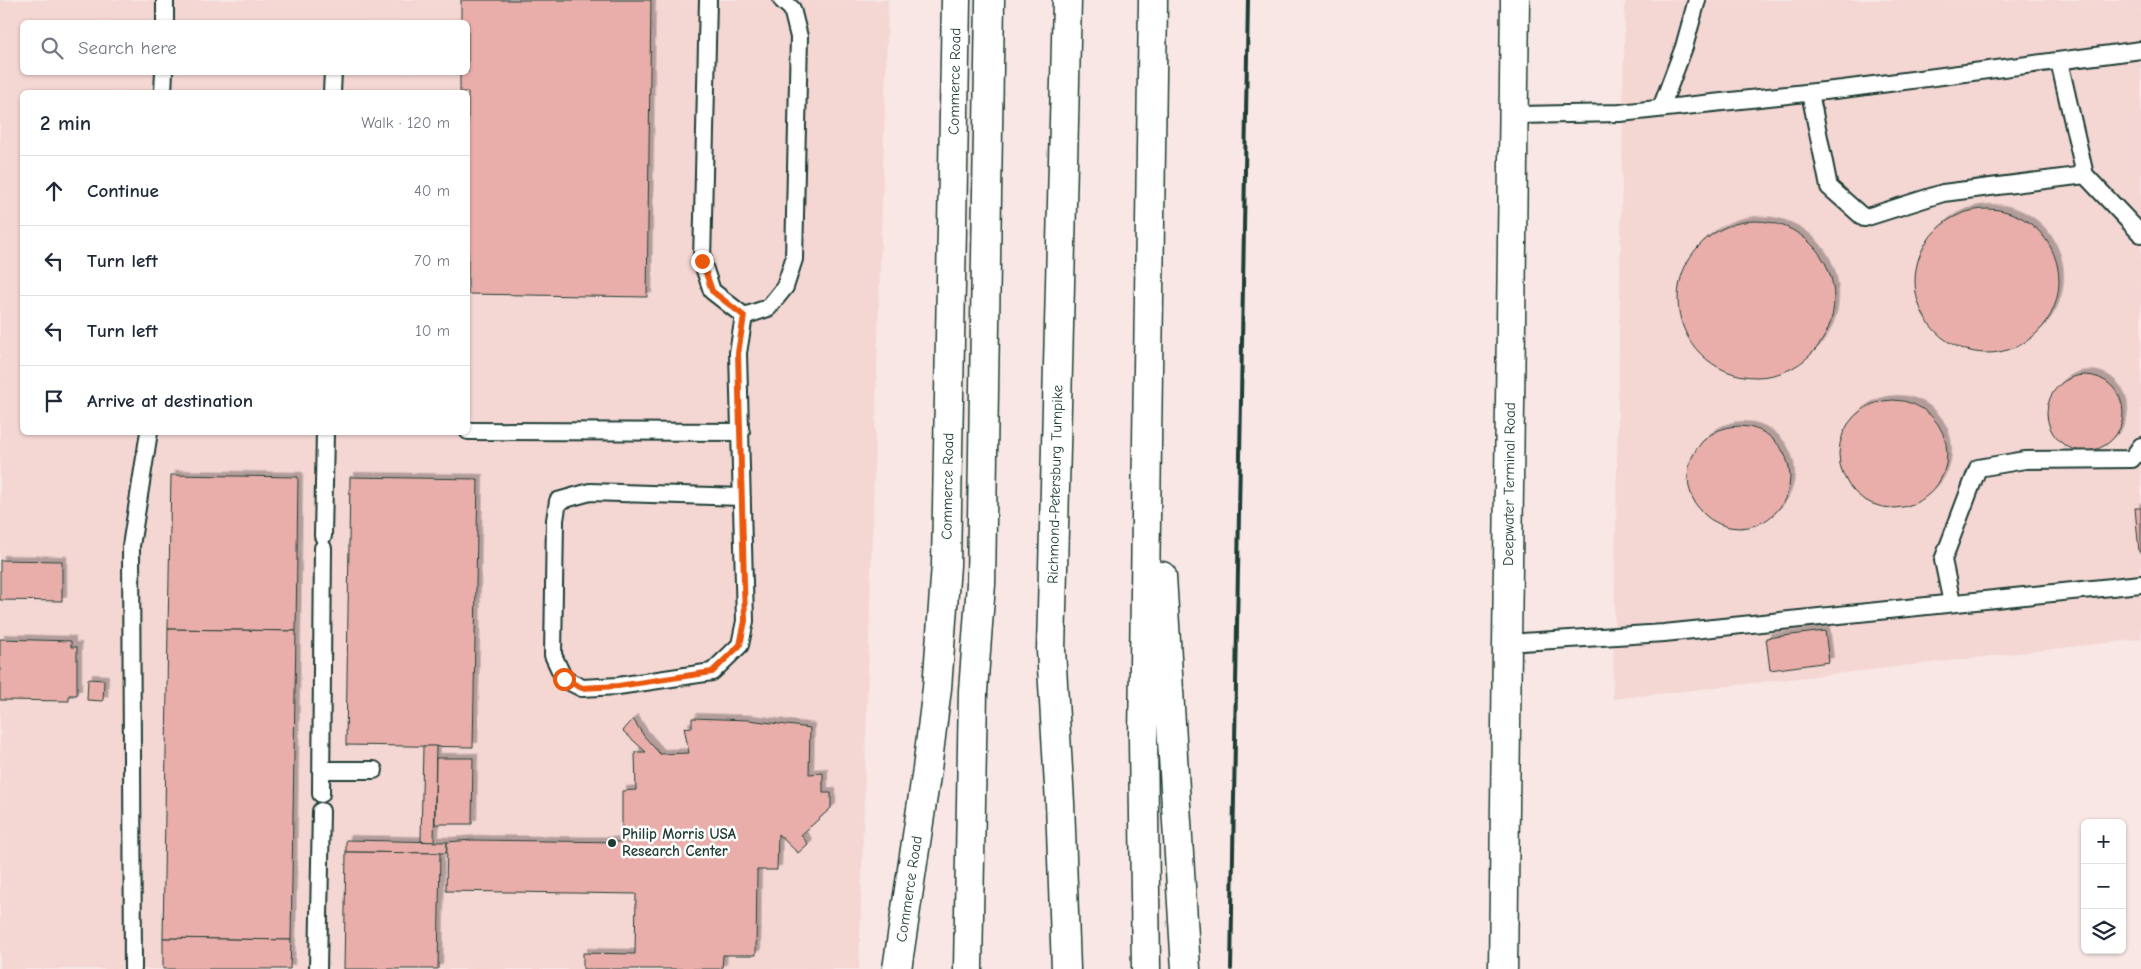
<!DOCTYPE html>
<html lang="en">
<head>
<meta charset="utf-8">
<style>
	:root { --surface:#fff; --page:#f2f2f3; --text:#1f2937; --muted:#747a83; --line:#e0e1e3 }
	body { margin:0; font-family:"Comic Neue",sans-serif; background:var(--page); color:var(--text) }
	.controls { position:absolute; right:15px; bottom:15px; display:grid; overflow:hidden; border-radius:8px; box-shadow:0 1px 4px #0004 }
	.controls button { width:45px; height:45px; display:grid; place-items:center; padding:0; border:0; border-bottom:1px solid var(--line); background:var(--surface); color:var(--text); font:25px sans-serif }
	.stop { position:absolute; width:15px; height:15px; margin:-11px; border:4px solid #ea580c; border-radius:50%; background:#fff }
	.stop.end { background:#ea580c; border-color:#fff; box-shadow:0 1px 5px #0008 }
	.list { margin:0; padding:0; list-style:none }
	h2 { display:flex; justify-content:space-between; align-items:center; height:65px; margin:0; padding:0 20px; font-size:21px }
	h2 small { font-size:16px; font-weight:400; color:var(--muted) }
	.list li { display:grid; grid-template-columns:32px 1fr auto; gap:15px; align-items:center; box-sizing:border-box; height:70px; padding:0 20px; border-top:1px solid var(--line) }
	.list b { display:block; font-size:19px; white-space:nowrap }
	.list em { font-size:16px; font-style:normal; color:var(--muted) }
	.icon { flex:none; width:28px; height:28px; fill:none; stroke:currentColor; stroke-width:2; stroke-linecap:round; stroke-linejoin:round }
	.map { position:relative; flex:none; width:2141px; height:969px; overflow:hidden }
	.search { position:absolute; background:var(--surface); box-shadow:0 1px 4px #0004; left:20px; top:20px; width:450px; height:55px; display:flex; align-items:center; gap:12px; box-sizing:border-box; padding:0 18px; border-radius:8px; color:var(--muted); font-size:19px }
	.panel { position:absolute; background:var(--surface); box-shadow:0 1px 4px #0004; left:20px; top:90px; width:450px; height:345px; border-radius:8px }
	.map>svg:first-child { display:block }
	.built { fill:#f4d6d3; fill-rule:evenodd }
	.building { fill:#e9aea9; stroke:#1f3d34; filter:url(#shadow) }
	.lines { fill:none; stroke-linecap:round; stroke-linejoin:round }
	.lane-casing { stroke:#1f3d34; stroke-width:20 }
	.street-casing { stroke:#1f3d34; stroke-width:31 }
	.secondary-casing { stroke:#1f3d34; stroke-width:31 }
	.highway-casing { stroke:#1f3d34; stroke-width:31 }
	.lane { stroke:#fff; stroke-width:16 }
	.street { stroke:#fff; stroke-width:28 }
	.secondary { stroke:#fff; stroke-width:28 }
	.highway { stroke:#fff; stroke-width:28 }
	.rail { stroke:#1f3d34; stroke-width:4 }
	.route { stroke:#ea580c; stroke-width:6 }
	.poi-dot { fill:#1f3d34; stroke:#fff; stroke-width:2 }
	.labels { text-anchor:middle; stroke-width:5; stroke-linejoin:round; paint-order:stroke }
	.street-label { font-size:15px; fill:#1f3d34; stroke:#fff }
	.poi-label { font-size:15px; font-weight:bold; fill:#1f3d34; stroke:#fff; text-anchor:start }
</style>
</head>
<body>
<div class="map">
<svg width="2141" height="969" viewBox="0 0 2141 969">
	<defs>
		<filter id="shadow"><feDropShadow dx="4.5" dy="-4.5" stdDeviation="0" flood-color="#0004"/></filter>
	</defs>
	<rect width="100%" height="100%" fill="#f8e7e5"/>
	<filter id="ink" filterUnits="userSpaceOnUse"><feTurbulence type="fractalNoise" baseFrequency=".02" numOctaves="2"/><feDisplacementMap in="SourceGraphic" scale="10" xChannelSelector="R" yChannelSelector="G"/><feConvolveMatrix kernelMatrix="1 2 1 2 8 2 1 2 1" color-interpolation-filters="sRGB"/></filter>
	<g filter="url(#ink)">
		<g class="built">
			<path d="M 0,0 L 888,0 L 859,969 L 0,969 ZM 22,22 L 468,22 L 468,72 L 22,72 ZM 22,92 L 468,92 L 468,432 L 22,432 Z"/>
			<path d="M 1625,0 L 2141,0 L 2141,639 L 1613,699 Z"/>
		</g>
		<g class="building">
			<path d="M 461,0 L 651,0 L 647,297 L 468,294 L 468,92 L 460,92 L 460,72 L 468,72 L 468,22 L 461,22 Z"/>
			<circle cx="1987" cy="281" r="72"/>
			<circle cx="1756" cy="299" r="78"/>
			<circle cx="2085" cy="413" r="38"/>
			<circle cx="1893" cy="454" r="54"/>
			<circle cx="1739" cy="477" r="51"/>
			<path d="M 171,475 L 298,477 L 296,631 L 168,629 Z"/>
			<path d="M 350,477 L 478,479 L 473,747 L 346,745 Z"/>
			<path d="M 2135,508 L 2141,508 L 2141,552 L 2139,552 Z"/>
			<path d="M 0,560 L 62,561 L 62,601 L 0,600 Z"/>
			<path d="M 168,629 L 296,631 L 291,940 L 163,938 Z"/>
			<path d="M 1825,631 L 1829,662 L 1770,670 L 1766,638 Z"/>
			<path d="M 0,639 L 71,641 L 71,647 L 77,647 L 77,695 L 69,695 L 69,701 L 0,700 Z"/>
			<path d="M 88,679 L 104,680 L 103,701 L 87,700 Z"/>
			<path d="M 692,718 L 749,720 L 810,728 L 809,774 L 823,773 L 823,793 L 831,793 L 831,808 L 801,835 L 808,844 L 798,853 L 778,834 L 777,870 L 757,870 L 756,955 L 723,955 L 722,969 L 583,969 L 583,953 L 635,954 L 636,894 L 446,891 L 447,842 L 472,840 L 622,842 L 622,791 L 636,790 L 635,752 L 646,752 L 623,731 L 633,719 L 644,736 L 660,754 L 689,753 L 684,727 L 692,728 Z"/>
			<path d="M 423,746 L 436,746 L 434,842 L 421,841 Z"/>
			<path d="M 436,758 L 473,758 L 472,824 L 435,824 Z"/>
			<path d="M 346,840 L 447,842 L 446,853 L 346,852 Z"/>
			<path d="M 346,852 L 440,853 L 438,969 L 344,969 Z"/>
			<path d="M 163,938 L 291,940 L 290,969 L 163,969 Z"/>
		</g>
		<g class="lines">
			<defs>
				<g id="lane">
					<path d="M 708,0 L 702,261 L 712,291 L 744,316 L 738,353 L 745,621 L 740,645 L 712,672 L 618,686 L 582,688 L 564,679 L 553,655 L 555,520 L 558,501 L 590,492 L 742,497"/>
					<path d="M 165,22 L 165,0"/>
					<path d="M 2059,61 L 2085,175 L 2141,234"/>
					<path d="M 163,92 L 164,72"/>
					<path d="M 332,92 L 333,72"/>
					<path d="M 1810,93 L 1829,187 L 1864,218 L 1943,193 L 2085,175"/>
					<path d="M 1661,108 L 1684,47 L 1697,0"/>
					<path d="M 1514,115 L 1620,113 L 1843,89 L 2141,50"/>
					<path d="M 744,316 L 768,308 L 785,287 L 794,259 L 799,37 L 792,9 L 782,0"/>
					<path d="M 468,431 L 741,432"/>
					<path d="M 323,536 L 325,432"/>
					<path d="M 1952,603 L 1943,560 L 1978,468 L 2025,460 L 2132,459 L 2141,446"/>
					<path d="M 1507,643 L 1664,633 L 2141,584"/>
					<path d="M 322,770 L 374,770"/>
					<path d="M 321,794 L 323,548"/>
					<path d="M 133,969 L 131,546 L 149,432"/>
					<path d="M 318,969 L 321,811"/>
				</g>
				<g id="street">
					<path id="s1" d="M 1503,969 L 1515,0"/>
				</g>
				<g id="secondary">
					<path id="s2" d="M 897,969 L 927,769 L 937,688 L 946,565 L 956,0"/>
					<path d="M 968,969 L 973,691 L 981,584 L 990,0"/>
				</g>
				<g id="highway">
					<path d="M 1162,576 L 1186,969"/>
					<path id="s3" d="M 1066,969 L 1060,803 L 1051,650 L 1067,0"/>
					<path d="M 1146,969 L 1143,739 L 1153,0"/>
				</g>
			</defs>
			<use href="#lane" class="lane-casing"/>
			<use href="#street" class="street-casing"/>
			<use href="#secondary" class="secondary-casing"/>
			<use href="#highway" class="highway-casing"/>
			<use href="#lane" class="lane"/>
			<use href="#street" class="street"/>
			<use href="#secondary" class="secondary"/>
			<use href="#highway" class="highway"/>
			<path class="rail" d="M 1231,969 L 1248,0"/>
		</g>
	</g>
	<g class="lines" filter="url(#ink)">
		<path class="route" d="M 564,679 L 582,688 L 618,686 L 712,672 L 740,645 L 745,621 L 738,353 L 744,316 L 712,291 L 702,261"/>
	</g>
	<circle class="poi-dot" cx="612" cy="843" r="5"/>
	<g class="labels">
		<g class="street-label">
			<text dy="5" stroke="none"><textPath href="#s2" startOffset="891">Commerce Road</textPath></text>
			<text dy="5" stroke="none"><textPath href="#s1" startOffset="485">Deepwater Terminal Road</textPath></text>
			<text dy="5" stroke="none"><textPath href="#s3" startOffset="485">Richmond-Petersburg Turnpike</textPath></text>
			<text dy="5" stroke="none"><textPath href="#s2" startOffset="486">Commerce Road</textPath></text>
			<text dy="5" stroke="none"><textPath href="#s2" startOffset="81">Commerce Road</textPath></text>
		</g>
		<g class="poi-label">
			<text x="622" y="839">Philip Morris USA<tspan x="622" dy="17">Research Center</tspan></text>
		</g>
	</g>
</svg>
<div class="controls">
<button>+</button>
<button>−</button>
<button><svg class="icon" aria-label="layers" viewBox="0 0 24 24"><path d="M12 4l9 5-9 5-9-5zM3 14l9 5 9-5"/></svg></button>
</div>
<div class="stop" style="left:564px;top:679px"></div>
<div class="stop end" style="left:702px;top:261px"></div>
<div class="search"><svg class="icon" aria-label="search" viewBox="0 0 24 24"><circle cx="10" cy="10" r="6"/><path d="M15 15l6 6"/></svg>Search here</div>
<section class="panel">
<h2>2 min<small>Walk · 120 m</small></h2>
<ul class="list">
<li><svg class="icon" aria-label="ahead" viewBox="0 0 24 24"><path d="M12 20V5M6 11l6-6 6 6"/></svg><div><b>Continue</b></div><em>40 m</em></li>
<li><svg class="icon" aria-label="left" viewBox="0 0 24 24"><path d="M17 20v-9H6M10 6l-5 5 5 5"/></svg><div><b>Turn left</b></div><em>70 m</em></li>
<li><svg class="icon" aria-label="left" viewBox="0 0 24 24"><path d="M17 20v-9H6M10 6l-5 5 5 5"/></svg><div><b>Turn left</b></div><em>10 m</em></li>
<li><svg class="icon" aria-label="arrive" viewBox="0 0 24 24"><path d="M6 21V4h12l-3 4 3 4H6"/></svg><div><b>Arrive at destination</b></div></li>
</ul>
</section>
</div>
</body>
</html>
